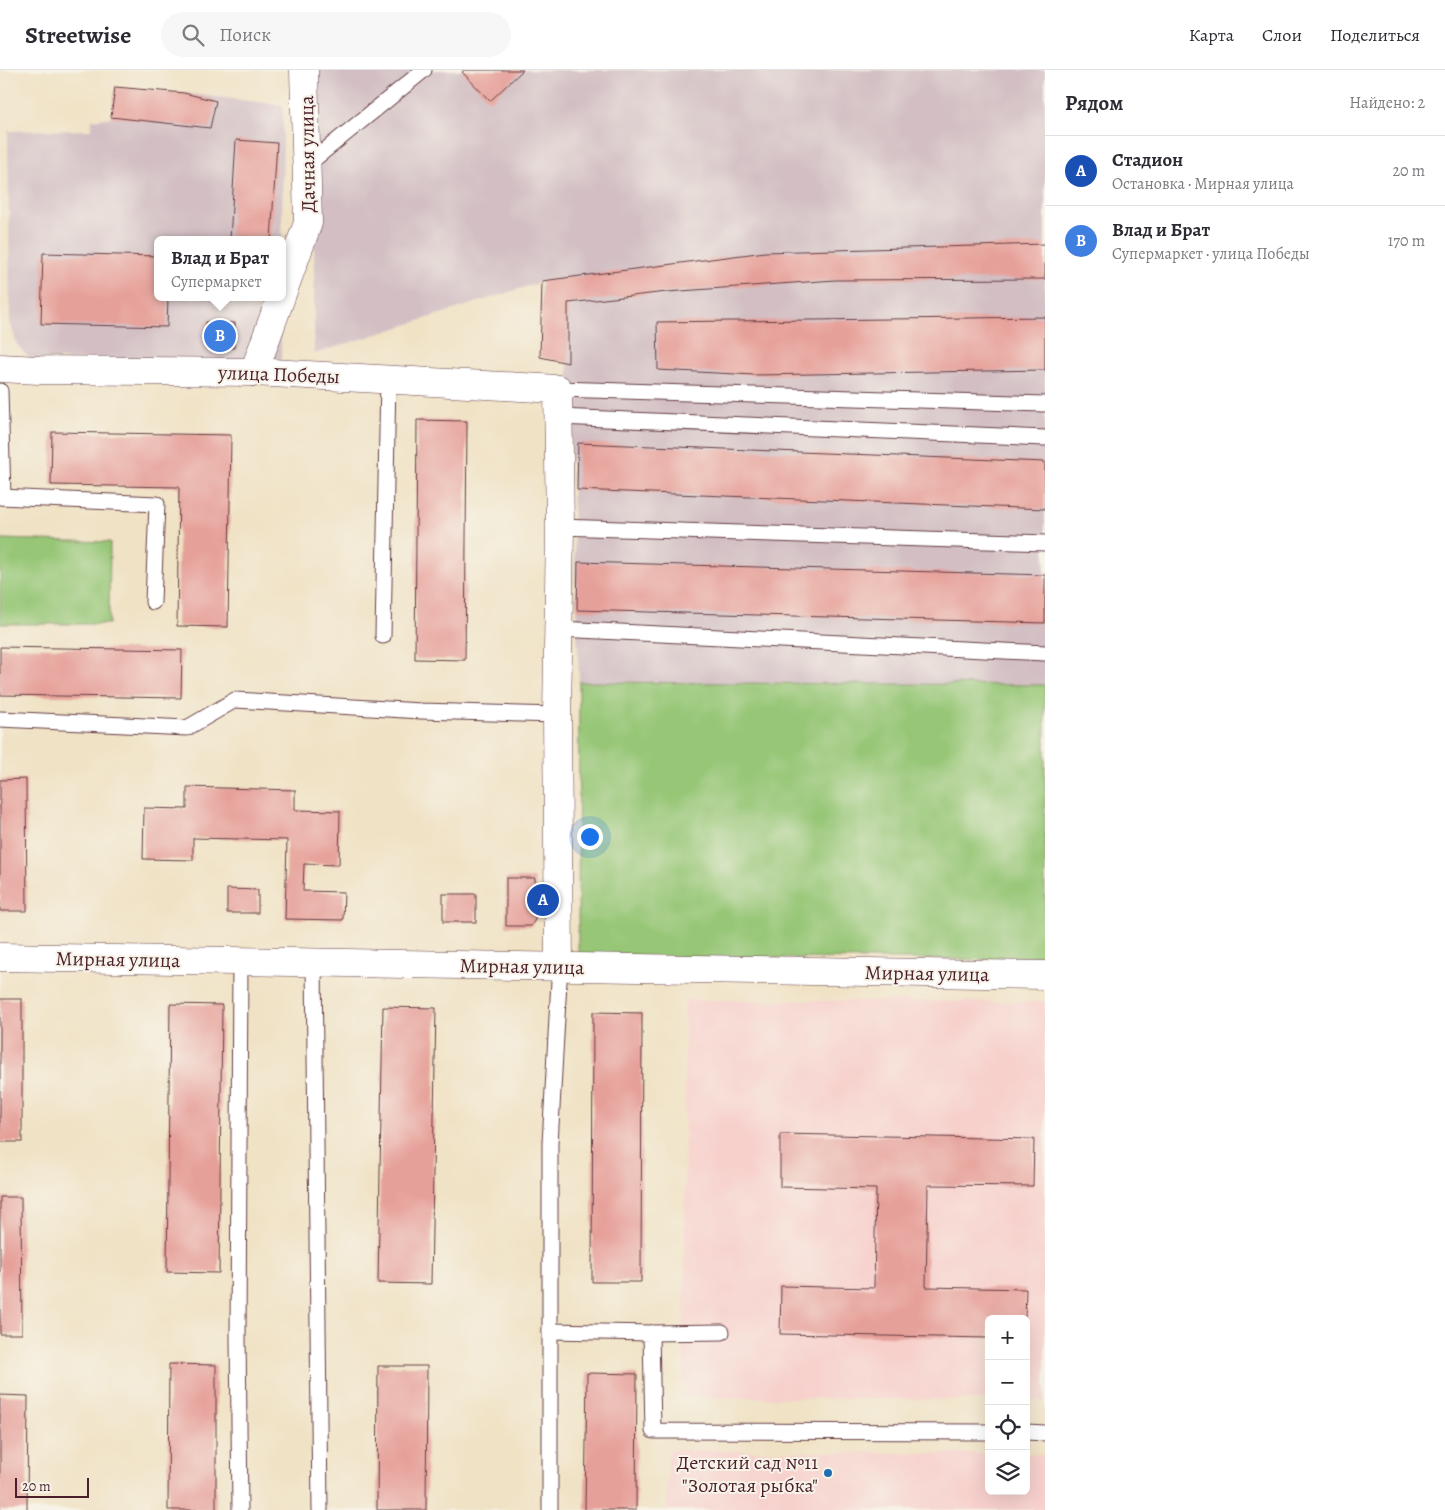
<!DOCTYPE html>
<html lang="ru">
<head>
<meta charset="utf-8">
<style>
	:root { --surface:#fff; --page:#f7f7f7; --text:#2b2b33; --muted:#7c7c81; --line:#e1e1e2; --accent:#b45309 }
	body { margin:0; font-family:Alegreya,serif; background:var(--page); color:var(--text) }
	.controls { position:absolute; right:15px; bottom:15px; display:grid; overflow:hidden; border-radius:8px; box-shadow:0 5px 20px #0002 }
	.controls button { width:45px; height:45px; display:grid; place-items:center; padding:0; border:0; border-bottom:1px solid var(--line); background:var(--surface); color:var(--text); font:25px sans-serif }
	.scale { position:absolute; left:15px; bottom:12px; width:74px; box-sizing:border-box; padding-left:5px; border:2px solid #4a1f2b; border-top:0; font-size:14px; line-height:18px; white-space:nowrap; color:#4a1f2b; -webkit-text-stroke:4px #f7f3e8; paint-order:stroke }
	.you { position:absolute; left:589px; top:766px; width:18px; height:18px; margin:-12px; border:4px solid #fff; border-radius:50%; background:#1a73e8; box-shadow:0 0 0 8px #1a73e833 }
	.badge { display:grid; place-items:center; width:32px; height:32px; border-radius:50%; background:var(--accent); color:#fff; font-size:16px; font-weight:700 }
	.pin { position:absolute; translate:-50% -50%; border:2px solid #fff; box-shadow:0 1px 5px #0006 }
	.popup { position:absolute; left:154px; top:166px; width:132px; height:65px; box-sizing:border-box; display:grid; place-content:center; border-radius:8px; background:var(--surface); filter:drop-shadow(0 1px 4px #0005); font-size:16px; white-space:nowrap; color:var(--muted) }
	.popup b { font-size:19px; color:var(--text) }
	.popup::after { content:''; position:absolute; left:50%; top:100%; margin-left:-10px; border:10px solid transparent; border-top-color:var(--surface) }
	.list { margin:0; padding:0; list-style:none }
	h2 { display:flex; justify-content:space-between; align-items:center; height:65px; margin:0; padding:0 20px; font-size:21px }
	h2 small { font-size:16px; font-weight:400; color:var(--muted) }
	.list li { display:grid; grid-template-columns:32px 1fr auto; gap:15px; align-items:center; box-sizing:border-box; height:70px; padding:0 20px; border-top:1px solid var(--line) }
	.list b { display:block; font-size:19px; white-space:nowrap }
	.list p { margin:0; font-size:16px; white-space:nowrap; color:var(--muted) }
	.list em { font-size:16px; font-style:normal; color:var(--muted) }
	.icon { flex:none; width:28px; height:28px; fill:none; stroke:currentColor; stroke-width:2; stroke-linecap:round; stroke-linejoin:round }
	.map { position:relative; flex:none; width:1045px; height:1440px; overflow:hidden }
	header { display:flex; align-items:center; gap:30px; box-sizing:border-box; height:70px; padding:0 25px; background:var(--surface); border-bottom:1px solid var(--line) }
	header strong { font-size:24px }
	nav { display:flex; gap:28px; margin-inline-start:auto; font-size:18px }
	.search { width:350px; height:45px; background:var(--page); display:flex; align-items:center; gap:12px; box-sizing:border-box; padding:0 18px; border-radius:28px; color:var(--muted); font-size:19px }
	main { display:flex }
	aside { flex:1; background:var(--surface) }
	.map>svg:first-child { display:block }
	.built { fill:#f7d0cc }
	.industrial { fill:#d2bec3 }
	.green { fill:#96c676; stroke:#707250 }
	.building { fill:#e6a09a }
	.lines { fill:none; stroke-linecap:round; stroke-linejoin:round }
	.service-casing { stroke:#633c42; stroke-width:17 }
	.minor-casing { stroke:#633c42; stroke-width:29 }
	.service { stroke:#fff; stroke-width:15 }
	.minor { stroke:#fff; stroke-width:28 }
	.poi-dot { fill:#1f6fb2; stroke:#f7f3e8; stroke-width:2 }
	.labels { text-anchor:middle; stroke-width:4; stroke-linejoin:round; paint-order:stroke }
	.street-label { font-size:20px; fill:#4a1f2b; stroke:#f7f3e8 }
	.poi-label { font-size:20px; fill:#4a1f2b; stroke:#f7f3e8; text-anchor:end }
</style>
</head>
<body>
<header>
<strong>Streetwise</strong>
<div class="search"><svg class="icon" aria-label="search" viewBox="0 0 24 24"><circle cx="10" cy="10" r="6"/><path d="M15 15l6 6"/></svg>Поиск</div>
<nav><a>Карта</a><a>Слои</a><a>Поделиться</a></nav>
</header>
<main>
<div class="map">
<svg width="1045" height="1440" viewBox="0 0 1045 1440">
	<rect width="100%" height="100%" fill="#f7f3e8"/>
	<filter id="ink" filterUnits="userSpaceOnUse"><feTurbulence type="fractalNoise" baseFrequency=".02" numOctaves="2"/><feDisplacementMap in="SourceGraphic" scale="10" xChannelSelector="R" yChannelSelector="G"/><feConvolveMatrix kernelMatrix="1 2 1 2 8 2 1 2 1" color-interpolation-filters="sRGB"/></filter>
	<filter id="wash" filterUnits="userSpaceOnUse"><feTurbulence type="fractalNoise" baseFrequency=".0096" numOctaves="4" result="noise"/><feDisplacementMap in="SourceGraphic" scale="20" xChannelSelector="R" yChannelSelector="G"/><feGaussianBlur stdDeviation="1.12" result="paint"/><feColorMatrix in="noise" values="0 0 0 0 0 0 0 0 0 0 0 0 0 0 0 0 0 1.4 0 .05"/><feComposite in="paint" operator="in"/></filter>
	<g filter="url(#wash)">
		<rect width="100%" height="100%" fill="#f0e2c5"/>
		<g class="built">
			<path d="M 685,930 L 1045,932 L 1045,1331 L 1026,1330 L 1026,1249 L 989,1249 L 989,1330 L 684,1327 Z"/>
			<path d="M 668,1380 L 989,1384 L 989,1421 L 1026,1421 L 1026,1384 L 1045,1385 L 1045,1440 L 667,1440 Z"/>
		</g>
		<g class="industrial">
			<path d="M 315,0 L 1045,0 L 1045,615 L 579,612 L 568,293 L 540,287 L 541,212 L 314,284 Z"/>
			<path d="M 115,17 L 184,23 L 283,35 L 282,170 L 158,170 L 158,227 L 281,227 L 281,292 L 30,289 L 17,275 L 10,252 L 8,61 L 91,60 L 92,50 L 111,47 Z"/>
		</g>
		<g class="green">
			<path d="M 0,469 L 110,472 L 109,554 L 0,554 Z"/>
			<path d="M 579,612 L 1045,615 L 1045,890 L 578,887 Z"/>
		</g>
		<g id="blocks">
			<g class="building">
				<path d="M 464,0 L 523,0 L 490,31 L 462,2 Z"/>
				<path d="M 115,17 L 184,23 L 216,31 L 210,58 L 111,47 Z"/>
				<path d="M 236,70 L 277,73 L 271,170 L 230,170 Z"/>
				<path d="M 1045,174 L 1045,209 L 835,210 L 667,222 L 568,233 L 568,293 L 540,287 L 542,211 L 765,182 Z"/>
				<path d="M 43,183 L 158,186 L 158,227 L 168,227 L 167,257 L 41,254 Z"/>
				<path d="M 1045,247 L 1045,300 L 755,305 L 658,300 L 657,252 Z"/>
				<path d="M 206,252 L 235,253 L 234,278 L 206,278 Z"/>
				<path d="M 417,350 L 467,351 L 465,590 L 415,589 Z"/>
				<path d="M 52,362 L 231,365 L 228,557 L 177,556 L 179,417 L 51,415 Z"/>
				<path d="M 578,373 L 1045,392 L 1045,439 L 577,420 Z"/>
				<path d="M 578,492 L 1045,505 L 1045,553 L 577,540 Z"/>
				<path d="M 0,577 L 182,580 L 181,628 L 0,625 Z"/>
				<path d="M 26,709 L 27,841 L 0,841 L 0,710 Z"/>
				<path d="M 187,717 L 295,720 L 295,740 L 340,741 L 339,795 L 304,794 L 303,821 L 344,822 L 343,850 L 285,849 L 287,770 L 193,768 L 193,790 L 143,789 L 144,738 L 187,739 Z"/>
				<path d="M 506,808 L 535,808 L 535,850 L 531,856 L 506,856 Z"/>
				<path d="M 227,819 L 258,820 L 258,843 L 227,843 Z"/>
				<rect x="443" y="824" width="33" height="28"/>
				<rect x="0" y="929" width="22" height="143"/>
				<path d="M 170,934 L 222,935 L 219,1203 L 167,1202 Z"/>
				<path d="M 383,937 L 436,938 L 431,1214 L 378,1213 Z"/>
				<path d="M 593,942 L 642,943 L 641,1212 L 592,1212 Z"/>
				<path d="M 780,1064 L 1034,1069 L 1033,1116 L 928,1115 L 926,1217 L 1026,1219 L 1025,1249 L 989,1249 L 989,1268 L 780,1264 L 781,1216 L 874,1218 L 876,1119 L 780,1117 Z"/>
				<path d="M 0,1127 L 21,1127 L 22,1264 L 0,1264 Z"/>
				<path d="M 169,1294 L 216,1295 L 216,1440 L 168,1440 Z"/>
				<path d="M 378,1296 L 427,1296 L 426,1440 L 377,1440 Z"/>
				<path d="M 587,1303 L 637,1304 L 636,1440 L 585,1440 Z"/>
				<path d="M 0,1325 L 28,1326 L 27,1440 L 0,1440 Z"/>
			</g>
		</g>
	</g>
	<g filter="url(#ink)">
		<use href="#blocks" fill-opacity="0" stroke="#633c42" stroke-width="1"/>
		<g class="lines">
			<defs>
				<g id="service">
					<path d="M 307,95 L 424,0"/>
					<path d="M 558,319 L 1045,334"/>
					<path d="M 0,321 L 3,427"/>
					<path d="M 559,347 L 1045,368"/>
					<path d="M 0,427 L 157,434 L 153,532"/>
					<path d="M 560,457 L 1045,473"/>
					<path d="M 559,559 L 1045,583"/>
					<path d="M 383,566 L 388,309"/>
					<path d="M 0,649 L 187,658 L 235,630 L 421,641 L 557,645"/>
					<path d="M 314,892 L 320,1440"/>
					<path d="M 550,1261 L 651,1263 L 653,1361 L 989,1362"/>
					<path d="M 651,1263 L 722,1262"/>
					<path d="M 1026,1362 L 1045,1363"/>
					<path d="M 240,1440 L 238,1267 L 240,891"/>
					<path d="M 550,1440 L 550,1074 L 559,911 L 559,896"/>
				</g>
				<g id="minor">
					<path d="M 282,224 L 308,153 L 304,0"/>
					<path d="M 0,298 L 39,300 L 254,302 L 558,319 L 560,457 L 557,645 L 559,896"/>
					<path d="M 254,302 L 281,227"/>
					<path d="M 0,887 L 1045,905"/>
				</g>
			</defs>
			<use href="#service" class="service-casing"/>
			<use href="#minor" class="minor-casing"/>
			<use href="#service" class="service"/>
			<use href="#minor" class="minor"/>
		</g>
	</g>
	<circle class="poi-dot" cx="828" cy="1403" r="5"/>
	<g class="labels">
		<g class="street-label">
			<text transform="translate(307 84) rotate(-91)" y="7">Дачная улица</text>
			<text transform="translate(279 304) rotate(2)" y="7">улица Победы</text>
			<text transform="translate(118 889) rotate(1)" y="7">Мирная улица</text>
			<text transform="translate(522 896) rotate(1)" y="7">Мирная улица</text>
			<text transform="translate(927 903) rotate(1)" y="7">Мирная улица</text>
		</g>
		<g class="poi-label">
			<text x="818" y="1399">Детский сад №11<tspan x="818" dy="23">"Золотая рыбка"</tspan></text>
		</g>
	</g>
</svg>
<div class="controls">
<button>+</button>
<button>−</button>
<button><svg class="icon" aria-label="locate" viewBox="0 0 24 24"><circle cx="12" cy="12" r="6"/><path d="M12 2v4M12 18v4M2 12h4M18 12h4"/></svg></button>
<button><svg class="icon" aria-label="layers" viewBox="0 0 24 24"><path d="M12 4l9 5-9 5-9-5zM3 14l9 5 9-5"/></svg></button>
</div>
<div class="scale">20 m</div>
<div class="you"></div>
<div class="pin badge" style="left:543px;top:830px;background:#1a4fb4">A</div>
<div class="pin badge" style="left:220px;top:266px;background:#3f7fe0">B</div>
<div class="popup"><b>Влад и Брат</b>Супермаркет</div>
</div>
<aside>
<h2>Рядом<small>Найдено: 2</small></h2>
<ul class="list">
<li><span class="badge" style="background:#1a4fb4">A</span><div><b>Стадион</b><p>Остановка · Мирная улица</p></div><em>20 m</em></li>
<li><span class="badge" style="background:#3f7fe0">B</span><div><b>Влад и Брат</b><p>Супермаркет · улица Победы</p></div><em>170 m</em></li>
</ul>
</aside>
</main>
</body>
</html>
